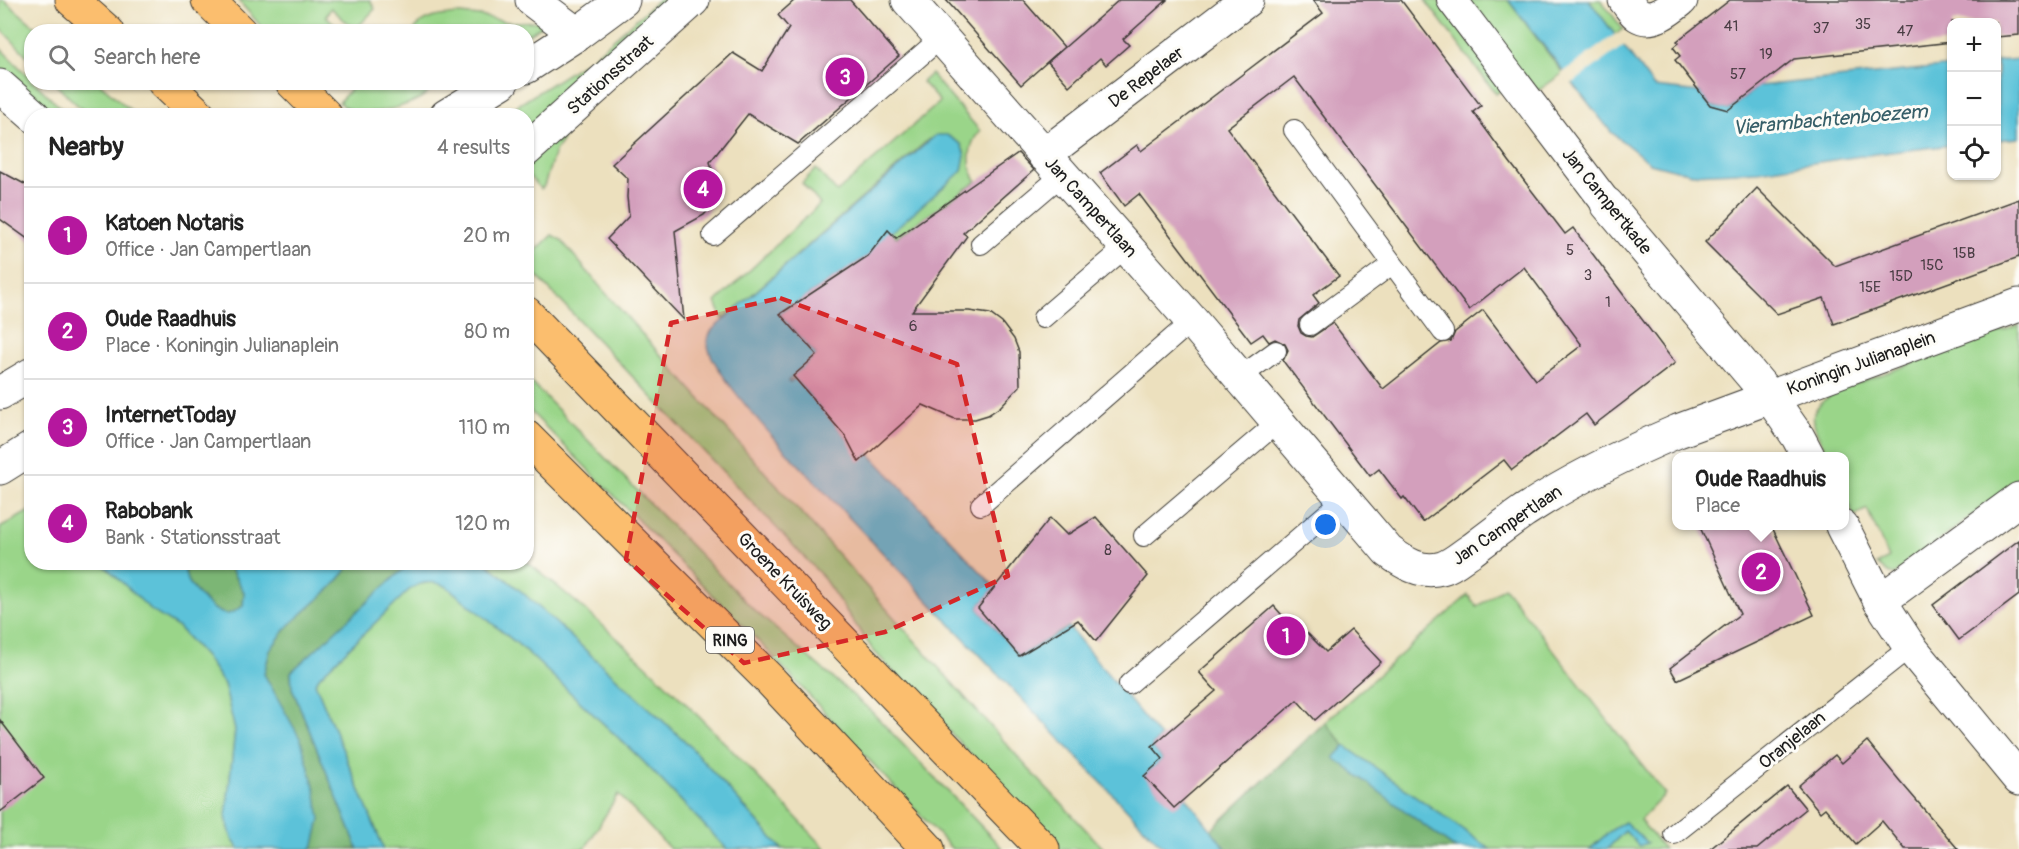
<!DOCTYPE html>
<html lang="en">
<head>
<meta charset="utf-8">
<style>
	:root { --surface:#fff; --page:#f6f6f6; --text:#222; --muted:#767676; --line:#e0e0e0; --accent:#b5179e }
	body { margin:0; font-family:Pangolin,sans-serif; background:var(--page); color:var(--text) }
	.controls { position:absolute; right:18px; top:18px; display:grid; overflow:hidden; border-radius:12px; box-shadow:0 2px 4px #0004 }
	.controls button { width:54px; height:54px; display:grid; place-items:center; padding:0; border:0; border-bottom:2px solid var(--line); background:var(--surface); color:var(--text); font:30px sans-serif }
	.you { position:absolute; left:1326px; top:525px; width:21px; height:21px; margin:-15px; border:4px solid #fff; border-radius:50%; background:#1a73e8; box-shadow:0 0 0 9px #1a73e833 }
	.badge { display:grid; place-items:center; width:39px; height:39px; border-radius:50%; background:var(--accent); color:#fff; font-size:20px; font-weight:700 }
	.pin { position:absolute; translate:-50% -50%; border:3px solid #fff; box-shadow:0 2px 6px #0006 }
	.popup { position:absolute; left:1672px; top:452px; width:177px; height:78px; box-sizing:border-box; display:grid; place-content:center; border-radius:12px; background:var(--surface); filter:drop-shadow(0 2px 4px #0005); font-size:20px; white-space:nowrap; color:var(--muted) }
	.popup b { font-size:22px; color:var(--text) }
	.popup::after { content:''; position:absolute; left:50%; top:100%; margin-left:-12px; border:12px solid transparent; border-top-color:var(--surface) }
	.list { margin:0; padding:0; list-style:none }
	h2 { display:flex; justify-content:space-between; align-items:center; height:78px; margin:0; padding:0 24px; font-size:26px }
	h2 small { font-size:20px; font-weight:400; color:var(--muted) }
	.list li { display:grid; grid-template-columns:39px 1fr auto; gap:18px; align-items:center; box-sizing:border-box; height:96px; padding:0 24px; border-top:2px solid var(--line) }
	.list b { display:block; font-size:22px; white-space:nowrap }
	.list p { margin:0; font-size:20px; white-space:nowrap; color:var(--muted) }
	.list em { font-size:20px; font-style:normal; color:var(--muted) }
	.icon { flex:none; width:33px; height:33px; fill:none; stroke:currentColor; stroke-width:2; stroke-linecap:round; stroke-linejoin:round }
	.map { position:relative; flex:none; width:2019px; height:849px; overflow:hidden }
	.search { position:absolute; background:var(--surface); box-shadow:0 2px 4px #0004; left:24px; top:24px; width:510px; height:66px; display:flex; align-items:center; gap:15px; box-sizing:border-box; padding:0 21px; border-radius:24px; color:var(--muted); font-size:22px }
	.panel { position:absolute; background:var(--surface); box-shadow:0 2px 4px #0004; left:24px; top:108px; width:510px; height:462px; border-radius:24px }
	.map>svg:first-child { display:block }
	.green { fill:#9ad589; stroke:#5b7852; stroke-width:1.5 }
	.forest { fill:#7bb675; stroke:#4c6948; stroke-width:1.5 }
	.water { fill:#5cc2d9; stroke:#3c6f7a; stroke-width:1.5 }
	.pier { fill:#ece0be }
	.building { fill:#d39fbc; fill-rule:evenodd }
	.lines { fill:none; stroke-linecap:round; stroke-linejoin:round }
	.service-casing { stroke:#3b3934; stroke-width:22 }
	.pedestrian-casing { stroke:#3b3934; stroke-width:32 }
	.minor-casing { stroke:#3b3934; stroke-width:35 }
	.tertiary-casing { stroke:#3b3934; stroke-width:35 }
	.primary-casing { stroke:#3b3934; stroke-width:35 }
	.service { stroke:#fff; stroke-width:20 }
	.pedestrian { stroke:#fff; stroke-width:30 }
	.minor { stroke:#fff; stroke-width:33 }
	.tertiary { stroke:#fff; stroke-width:33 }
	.primary { stroke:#fbbe6e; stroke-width:33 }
	.marked { fill:#d62828; fill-opacity:0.2; stroke:#d62828; stroke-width:4.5; stroke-dasharray:12 8; stroke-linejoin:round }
	.labels { text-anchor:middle; stroke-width:6; stroke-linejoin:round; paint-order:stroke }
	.number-label { font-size:15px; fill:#4a3d44 }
	.shield { fill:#fdfcf7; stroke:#605f5e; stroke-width:1.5 }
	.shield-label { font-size:16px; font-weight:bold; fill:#1c1c1c }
	.street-label { font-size:18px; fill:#1c1c1c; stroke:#fdfcf7 }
	.water-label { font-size:20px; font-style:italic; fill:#365e68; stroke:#fdfcf7 }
</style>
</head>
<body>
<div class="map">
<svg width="2019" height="849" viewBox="0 0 2019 849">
	<rect width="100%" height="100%" fill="#fdfcf7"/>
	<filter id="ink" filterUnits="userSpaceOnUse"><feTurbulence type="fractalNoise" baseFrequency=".0167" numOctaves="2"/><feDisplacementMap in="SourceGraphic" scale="12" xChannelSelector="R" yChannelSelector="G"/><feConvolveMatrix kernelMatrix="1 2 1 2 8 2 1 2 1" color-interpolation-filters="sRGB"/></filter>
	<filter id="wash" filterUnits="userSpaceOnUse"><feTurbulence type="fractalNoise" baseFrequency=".008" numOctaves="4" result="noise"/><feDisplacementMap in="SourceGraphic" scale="24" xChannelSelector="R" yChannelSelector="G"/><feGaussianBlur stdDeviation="1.35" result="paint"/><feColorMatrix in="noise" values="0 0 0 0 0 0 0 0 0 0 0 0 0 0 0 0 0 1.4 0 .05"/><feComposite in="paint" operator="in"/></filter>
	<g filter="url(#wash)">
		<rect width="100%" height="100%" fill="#ece0be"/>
		<g class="green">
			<path d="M 0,0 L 4,0 L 40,31 L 32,32 L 31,60 L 0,28 Z"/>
			<path d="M 238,0 L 370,0 L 375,9 L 355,30 L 331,8 L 326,16 L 336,25 L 339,24 L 348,31 L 265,31 Z"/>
			<path d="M 658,0 L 676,0 L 527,129 L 526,116 L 501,116 L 592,58 Z"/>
			<path d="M 1425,0 L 1438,0 L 1504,88 L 1496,94 Z"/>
			<path d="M 1461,0 L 1508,0 L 1563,73 L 1532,95 Z"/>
			<path d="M 1589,0 L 1601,0 L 1623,29 L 1615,35 Z"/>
			<path d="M 460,14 L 480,16 L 508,22 L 549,21 L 527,35 L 526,32 L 413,32 C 421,16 444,15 460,14 Z"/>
			<path d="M 0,48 L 31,79 L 32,82 L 35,83 L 68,115 L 47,115 L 0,75 Z"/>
			<path d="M 931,74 L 980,131 C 968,144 966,167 977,181 L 897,237 L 890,233 L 965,155 L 961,144 L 929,139 L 723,320 L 716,302 L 820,204 L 802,183 L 816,169 L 837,192 L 940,102 L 922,82 Z"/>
			<path d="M 54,83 L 99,83 L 136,115 L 88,115 Z"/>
			<path d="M 356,83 L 421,83 L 428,93 C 412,107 355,123 339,102 Z"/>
			<path d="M 566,135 L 555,151 L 544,186 L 541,189 L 527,174 C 526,156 552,144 566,135 Z"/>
			<path d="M 552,235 L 561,240 L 603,290 L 1026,766 L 1104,849 L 1059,849 L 873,650 L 822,576 L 788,540 L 533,272 L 527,259 Z"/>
			<path d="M 2019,325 L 2019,480 L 1894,575 L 1888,573 L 1877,564 L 1889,558 L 1867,509 L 1854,516 L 1845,496 L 1845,456 L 1828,456 C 1812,421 1801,411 1841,389 Z"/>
			<path d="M 526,377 L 754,610 L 870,710 L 1003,849 L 952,849 L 763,646 L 527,408 Z"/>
			<path d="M 31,510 L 32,562 L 103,563 L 106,567 L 152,610 L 178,627 L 207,659 L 224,684 L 235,730 L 226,817 L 232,839 L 239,849 L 0,849 L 0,528 Z"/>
			<path d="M 527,562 C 636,647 731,748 826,849 L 782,849 L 686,742 L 522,592 L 486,563 Z"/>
			<path d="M 436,581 L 446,586 L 525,650 L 642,760 L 727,849 L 670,849 L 618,794 L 585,849 L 384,849 L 315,683 L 320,676 L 408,591 L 416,585 Z"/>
			<path d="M 1504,587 L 1665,794 L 1640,820 L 1664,849 L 1607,849 L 1625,831 L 1639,846 L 1625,822 L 1610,831 L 1590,849 L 1490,849 L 1345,746 L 1325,722 L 1468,595 L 1477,607 Z"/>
		</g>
		<g class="forest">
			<path d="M 185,563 L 227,563 L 244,592 L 243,606 C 238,609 231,615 225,614 C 211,611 187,586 185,572 C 184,569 185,566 185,563 Z"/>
			<path d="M 349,563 L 411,563 L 291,672 L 292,688 L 358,849 L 310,849 L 314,845 L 277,698 L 264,674 L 270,650 L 288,626 L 332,587 L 345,572 Z"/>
			<path d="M 1325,722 L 1345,746 L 1335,758 L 1456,849 L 1226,849 L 1211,830 Z"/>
		</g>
		<g class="water">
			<path d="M 1508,0 L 1589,0 L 1654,87 L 1700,92 L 1710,105 L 1728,110 L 1759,86 L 1951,66 L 1951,145 L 1875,154 L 1758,171 L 1692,174 L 1650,163 L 1611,132 Z"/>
			<path d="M 2019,59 L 2019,138 L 1997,140 L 1997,61 Z"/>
			<path d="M 936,135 L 947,135 L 961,144 L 965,155 L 962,171 L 890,233 L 882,247 L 780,314 L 817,355 L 788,381 L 790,382 L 795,378 L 862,455 L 858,459 L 858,461 L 869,453 L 995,587 L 978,608 L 1019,656 L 1069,627 L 1160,737 L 1152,746 L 1163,759 L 1145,776 L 1174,807 L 1186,797 L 1226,849 L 1167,849 L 1155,839 L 780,445 C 763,426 712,370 708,346 C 706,339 709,334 713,329 Z"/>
			<path d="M 411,562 L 486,563 L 522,592 L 686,742 L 782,849 L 727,849 L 642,760 L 525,650 L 446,586 C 432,580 420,581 408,591 L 320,676 L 315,683 L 384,849 L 358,849 L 292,688 L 291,672 Z"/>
			<path d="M 103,563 L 185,563 C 185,566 184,569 185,572 C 187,586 211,611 225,614 C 231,615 238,609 243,606 L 244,592 L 227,563 L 349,563 L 345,572 L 332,587 L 288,626 L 270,650 L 264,674 L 301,740 L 315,789 L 320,819 L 314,845 L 310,849 L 239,849 L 232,839 L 226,817 L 235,730 L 224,684 L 207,659 L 178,627 L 152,611 L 106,567 Z"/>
			<path d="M 1345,746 L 1490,849 L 1456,849 L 1334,758 Z"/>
			<path d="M 1625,822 L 1647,843 L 1639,846 L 1625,831 L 1607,849 L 1590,849 L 1610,831 Z"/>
		</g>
		<path class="pier" d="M 1617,33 L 1626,44 L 1570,85 L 1561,74 Z"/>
		<g id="blocks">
			<g class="building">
				<path d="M 795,0 L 850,0 L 899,56 L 798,144 L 748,114 L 710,162 L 718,188 L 715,202 L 704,215 L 675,231 L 684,320 L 607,239 L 629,216 L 627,197 L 628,179 L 612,164 L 733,53 L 762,71 L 789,28 L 778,15 Z"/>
				<path d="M 946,0 L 1023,0 L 1064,47 L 1021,85 Z"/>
				<path d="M 1119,0 L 1167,0 L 1123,39 L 1129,45 L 1106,65 L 1100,58 L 1069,86 L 1048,62 Z"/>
				<path d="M 1313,0 L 1401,0 L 1481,106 L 1473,112 L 1509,161 L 1565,234 L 1573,228 L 1675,363 L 1594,425 L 1586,414 L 1512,470 L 1504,460 L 1423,522 L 1404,497 L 1402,499 L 1379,469 L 1370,476 L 1283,361 L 1288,350 L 1285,344 L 1275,339 L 1269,342 L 1263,334 L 1251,342 L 1139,194 L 1124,206 L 1100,173 L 1137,145 L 1141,151 L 1323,13 ZM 1294,77 L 1469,310 L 1524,267 L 1582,345 L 1536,380 L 1483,310 L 1455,332 L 1451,341 L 1441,343 L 1383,389 L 1333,323 L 1312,337 L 1306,336 L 1301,333 L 1298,326 L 1299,320 L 1319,303 L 1313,295 L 1339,276 L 1227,128 Z"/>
				<path d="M 1730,0 L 2019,0 L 2019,35 L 1996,37 L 1996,22 L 1952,22 L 1952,42 L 1794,59 L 1728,110 L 1710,105 L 1675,60 L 1680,56 L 1673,47 L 1678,43 L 1677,41 Z"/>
				<path d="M 1018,153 L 1034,170 L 963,233 L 967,236 L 912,311 L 969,311 L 990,314 L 1002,323 L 1014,339 L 1019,352 L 1020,386 L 1000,407 L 988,415 L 975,419 L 955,419 L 923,405 L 859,462 L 846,437 L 793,376 L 817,355 L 780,314 L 868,256 L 888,230 L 896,238 Z"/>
				<path d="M 0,171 L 32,188 L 32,242 L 0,219 Z"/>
				<path d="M 1757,188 L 1835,266 L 2019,199 L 2019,257 L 1834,324 L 1824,298 L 1777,314 L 1705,242 Z"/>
				<path d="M 1096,517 L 1148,576 L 1096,641 L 1078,620 L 1019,656 L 978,608 L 1050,518 L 1067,535 Z"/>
				<path d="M 1699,525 L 1771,525 L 1814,615 L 1677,680 L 1670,668 L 1740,614 Z"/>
				<path d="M 2019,540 L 2019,595 L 1959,640 L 1933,605 Z"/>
				<path d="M 1274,606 L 1296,631 L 1308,634 L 1326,652 L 1351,630 L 1381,662 L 1315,720 L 1297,700 L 1174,808 L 1144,776 L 1163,759 L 1152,746 L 1216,691 L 1199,672 Z"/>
				<path d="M 0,720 L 44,778 L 0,812 Z"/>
				<path d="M 1867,741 L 1899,780 L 1958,849 L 1905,849 L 1882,821 L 1856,844 L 1825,808 L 1820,812 L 1798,786 L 1835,755 L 1842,763 Z"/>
				<path d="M 1787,786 L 1806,809 L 1757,849 L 1710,849 Z"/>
			</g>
		</g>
	</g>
	<g filter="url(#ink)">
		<use href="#blocks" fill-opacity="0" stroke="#3b3934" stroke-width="1.5"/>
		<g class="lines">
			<defs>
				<g id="service">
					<path d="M 1294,130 L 1443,332"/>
					<path d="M 713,235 L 942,37"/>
					<path d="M 981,244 L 1062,175"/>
					<path d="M 1043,318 L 1126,247"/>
					<path d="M 1310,325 L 1392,264"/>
					<path d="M 1240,377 L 1276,351"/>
					<path d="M 981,505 L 1192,321"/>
					<path d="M 1144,536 L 1279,421"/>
					<path d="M 1129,684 L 1344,499"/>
					<path d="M 1674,834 L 1910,647"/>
				</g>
				<path id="pedestrian" d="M 1452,0 L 1607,204"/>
				<g id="minor">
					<path d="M 532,0 L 577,34"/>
					<path d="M 908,0 L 1192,321 L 1388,551 C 1404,563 1421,574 1442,568 C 1453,565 1463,555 1473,549 C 1490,536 1507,523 1524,511 C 1573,479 1624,454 1678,431 L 2019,305"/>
					<path d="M 1625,0 C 1629,4 1633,12 1638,15 C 1652,24 1670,9 1681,0"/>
					<path d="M 526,67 L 577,34 L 623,0"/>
					<path d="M 0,86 L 34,116"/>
					<path d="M 446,116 L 502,82"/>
					<path d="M 526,150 L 693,0"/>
					<path d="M 1044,155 L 1247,0"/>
					<path d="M 1607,204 L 1770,397 L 1798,437 L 1808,456"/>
					<path d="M 0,393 L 32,374"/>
					<path d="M 1842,526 L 1880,601 L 2019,499"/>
					<path d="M 1880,601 L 1910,647 L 2019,779"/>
				</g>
				<path id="tertiary" d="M 0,468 L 32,448"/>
				<g id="primary">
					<path d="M 72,0 L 108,32"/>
					<path d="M 208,0 L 240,32"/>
					<path d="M 164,82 L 200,116"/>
					<path d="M 292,82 L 326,116"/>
					<path d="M 526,313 L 1043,849"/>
					<path d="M 526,437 L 769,679 L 928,849"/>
				</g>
			</defs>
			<use href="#service" class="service-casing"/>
			<use href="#pedestrian" class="pedestrian-casing"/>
			<use href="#minor" class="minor-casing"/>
			<use href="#tertiary" class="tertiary-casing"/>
			<use href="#primary" class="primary-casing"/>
			<use href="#service" class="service"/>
			<use href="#pedestrian" class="pedestrian"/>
			<use href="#minor" class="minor"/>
			<use href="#tertiary" class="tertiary"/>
			<use href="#primary" class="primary"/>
		</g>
	</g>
	<path class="marked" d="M 780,298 L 957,364 L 1008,576 L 885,632 L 744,663 L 626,559 L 671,323 Z"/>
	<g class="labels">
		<g class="number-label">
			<text x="1863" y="29">35</text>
			<text x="1731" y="31">41</text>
			<text x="1821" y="33">37</text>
			<text x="1905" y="36">47</text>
			<text x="1766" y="59">19</text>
			<text x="1738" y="79">57</text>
			<text x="1570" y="255">5</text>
			<text x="1964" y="258">15B</text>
			<text x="1932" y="270">15C</text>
			<text x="1588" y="280">3</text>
			<text x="1901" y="281">15D</text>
			<text x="1870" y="292">15E</text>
			<text x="1608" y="307">1</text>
			<text x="913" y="331">6</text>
			<text x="1108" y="555">8</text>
		</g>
		<rect class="shield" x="706" y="627" width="48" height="26" rx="4.5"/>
		<g class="shield-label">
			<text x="730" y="646">RING</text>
		</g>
		<g class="street-label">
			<text transform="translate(610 75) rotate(-42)" y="6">Stationsstraat</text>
			<text transform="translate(1146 77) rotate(-37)" y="6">De Repelaer</text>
			<text transform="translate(1607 201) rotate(51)" y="6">Jan Campertkade</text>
			<text transform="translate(1091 207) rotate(48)" y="6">Jan Campertlaan</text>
			<text transform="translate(1861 363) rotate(-20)" y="6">Koningin Julianaplein</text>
			<text transform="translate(1507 525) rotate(-34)" y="6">Jan Campertlaan</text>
			<text transform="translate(785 581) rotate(46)" y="6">Groene Kruisweg</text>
			<text transform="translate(1792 740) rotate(-39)" y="6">Oranjelaan</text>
		</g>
		<g class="water-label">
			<text transform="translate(1830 119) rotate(-5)" y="7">Vierambachtenboezem</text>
		</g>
	</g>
</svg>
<div class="controls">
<button>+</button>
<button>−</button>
<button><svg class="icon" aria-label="locate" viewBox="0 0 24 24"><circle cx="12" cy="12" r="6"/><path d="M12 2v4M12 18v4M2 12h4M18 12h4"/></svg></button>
</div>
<div class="you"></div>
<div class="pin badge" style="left:1286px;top:636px">1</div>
<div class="pin badge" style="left:1761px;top:572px">2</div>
<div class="popup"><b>Oude Raadhuis</b>Place</div>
<div class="pin badge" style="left:845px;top:77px">3</div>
<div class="pin badge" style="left:703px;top:189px">4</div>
<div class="search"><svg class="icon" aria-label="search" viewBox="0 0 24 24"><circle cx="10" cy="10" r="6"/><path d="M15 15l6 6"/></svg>Search here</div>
<section class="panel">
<h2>Nearby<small>4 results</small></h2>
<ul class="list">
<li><span class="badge">1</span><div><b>Katoen Notaris</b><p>Office · Jan Campertlaan</p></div><em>20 m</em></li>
<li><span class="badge">2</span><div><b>Oude Raadhuis</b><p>Place · Koningin Julianaplein</p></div><em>80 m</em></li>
<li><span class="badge">3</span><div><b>InternetToday</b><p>Office · Jan Campertlaan</p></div><em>110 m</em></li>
<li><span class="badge">4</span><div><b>Rabobank</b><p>Bank · Stationsstraat</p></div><em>120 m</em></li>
</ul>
</section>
</div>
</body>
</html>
